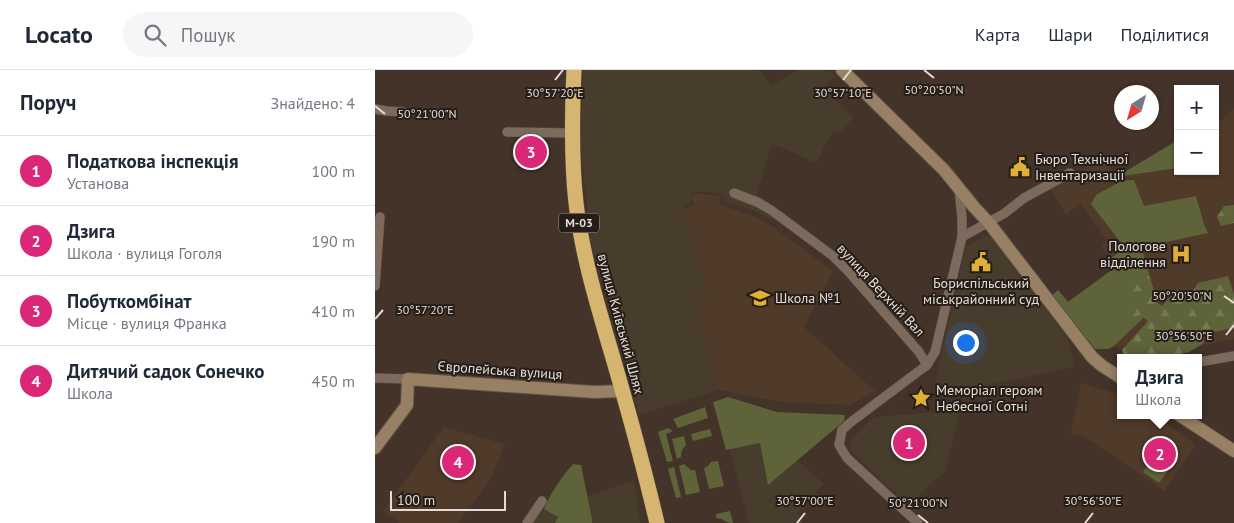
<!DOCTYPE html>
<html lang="uk">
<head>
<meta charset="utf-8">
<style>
	:root { --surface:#fff; --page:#f6f6f7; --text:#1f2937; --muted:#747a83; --line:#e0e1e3; --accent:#db2777 }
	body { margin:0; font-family:"PT Sans",sans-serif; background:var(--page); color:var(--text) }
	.controls { position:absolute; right:15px; top:15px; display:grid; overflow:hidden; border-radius:0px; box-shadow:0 1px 4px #0004 }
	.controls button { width:45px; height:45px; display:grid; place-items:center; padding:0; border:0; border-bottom:1px solid var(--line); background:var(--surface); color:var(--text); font:25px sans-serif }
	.compass { position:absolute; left:739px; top:15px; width:45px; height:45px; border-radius:50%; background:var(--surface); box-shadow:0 1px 4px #0004; rotate:217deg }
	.scale { position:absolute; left:15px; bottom:12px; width:116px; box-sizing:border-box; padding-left:5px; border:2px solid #e6dcd5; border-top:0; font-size:14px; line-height:18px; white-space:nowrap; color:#e6dcd5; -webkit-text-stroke:4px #241d18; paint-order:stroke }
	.you { position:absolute; left:590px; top:272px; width:18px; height:18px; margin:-12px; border:4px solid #fff; border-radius:50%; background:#1a73e8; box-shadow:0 0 0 8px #1a73e833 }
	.badge { display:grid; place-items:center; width:32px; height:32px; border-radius:50%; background:var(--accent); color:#fff; font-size:16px; font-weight:700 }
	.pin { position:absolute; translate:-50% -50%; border:2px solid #fff; box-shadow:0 1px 5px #0006 }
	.popup { position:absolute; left:742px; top:284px; width:85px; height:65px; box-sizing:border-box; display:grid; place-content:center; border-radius:0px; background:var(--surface); filter:drop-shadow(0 1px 4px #0005); font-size:16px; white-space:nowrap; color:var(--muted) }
	.popup b { font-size:19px; color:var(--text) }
	.popup::after { content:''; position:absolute; left:50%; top:100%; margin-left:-10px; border:10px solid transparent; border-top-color:var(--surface) }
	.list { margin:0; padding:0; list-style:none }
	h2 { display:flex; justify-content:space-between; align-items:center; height:65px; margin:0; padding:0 20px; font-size:21px }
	h2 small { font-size:16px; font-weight:400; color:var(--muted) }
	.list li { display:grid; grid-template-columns:32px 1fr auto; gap:15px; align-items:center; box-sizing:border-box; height:70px; padding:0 20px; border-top:1px solid var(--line) }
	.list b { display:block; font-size:19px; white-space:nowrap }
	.list p { margin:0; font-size:16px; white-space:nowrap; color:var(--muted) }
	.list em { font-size:16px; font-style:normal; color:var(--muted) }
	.icon { flex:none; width:28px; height:28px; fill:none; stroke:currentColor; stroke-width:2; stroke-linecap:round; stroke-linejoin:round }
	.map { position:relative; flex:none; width:859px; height:453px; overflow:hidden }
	header { display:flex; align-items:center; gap:30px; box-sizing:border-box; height:70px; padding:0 25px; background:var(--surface); border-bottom:1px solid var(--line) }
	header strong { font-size:24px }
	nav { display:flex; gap:28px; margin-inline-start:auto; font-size:18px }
	.search { width:350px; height:45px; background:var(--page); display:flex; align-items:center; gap:12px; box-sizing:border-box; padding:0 18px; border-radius:28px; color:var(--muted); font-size:19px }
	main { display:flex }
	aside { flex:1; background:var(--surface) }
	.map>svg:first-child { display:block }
	.commercial { fill:#483d2d }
	.built { fill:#503a2a }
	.green { fill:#5e6339 }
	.forest { fill:url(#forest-firs) }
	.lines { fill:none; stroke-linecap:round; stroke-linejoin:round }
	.street-casing { stroke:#5e5147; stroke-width:10 }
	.secondary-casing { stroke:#5e5147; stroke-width:14 }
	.highway-casing { stroke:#5e5147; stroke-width:16 }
	.street { stroke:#7c6a5d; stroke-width:9 }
	.secondary { stroke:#978063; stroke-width:12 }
	.highway { stroke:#d6b570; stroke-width:15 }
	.ticks { fill:none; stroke:#e6dcd5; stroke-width:2 }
	.labels { text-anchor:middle; stroke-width:4; stroke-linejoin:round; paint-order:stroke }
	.shield { fill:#241d18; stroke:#aca39c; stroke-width:1 }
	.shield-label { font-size:12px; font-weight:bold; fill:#e6dcd5 }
	.poi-label { font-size:14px; fill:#e6dcd5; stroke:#241d18; text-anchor:start }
	.street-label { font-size:14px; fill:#e6dcd5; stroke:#241d18 }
	.ticks-label { font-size:12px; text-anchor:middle; fill:#e6dcd5; stroke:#241d18; stroke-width:4; stroke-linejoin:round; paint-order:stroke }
</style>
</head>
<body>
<header>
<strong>Locato</strong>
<div class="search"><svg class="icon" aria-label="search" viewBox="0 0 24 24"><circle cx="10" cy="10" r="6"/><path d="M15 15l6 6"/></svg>Пошук</div>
<nav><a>Карта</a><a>Шари</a><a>Поділитися</a></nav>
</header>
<main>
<aside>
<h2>Поруч<small>Знайдено: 4</small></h2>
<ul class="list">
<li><span class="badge">1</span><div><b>Податкова інспекція</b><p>Установа</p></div><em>100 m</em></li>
<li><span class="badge">2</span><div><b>Дзига</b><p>Школа · вулиця Гоголя</p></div><em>190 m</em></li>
<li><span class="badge">3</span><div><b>Побуткомбінат</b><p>Місце · вулиця Франка</p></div><em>410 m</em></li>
<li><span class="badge">4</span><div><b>Дитячий садок Сонечко</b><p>Школа</p></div><em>450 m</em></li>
</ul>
</aside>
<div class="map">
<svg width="859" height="453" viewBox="0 0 859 453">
	<defs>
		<pattern id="forest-firs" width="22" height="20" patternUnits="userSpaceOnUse" patternTransform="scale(1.25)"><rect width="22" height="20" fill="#5e6339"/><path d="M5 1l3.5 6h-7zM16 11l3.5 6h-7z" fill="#757955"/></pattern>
	</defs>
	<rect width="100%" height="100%" fill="#433328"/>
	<g class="commercial">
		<path d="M 208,0 L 384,0 L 396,16 L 422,0 L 454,0 L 461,6 L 448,17 L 478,48 L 465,63 L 459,60 L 442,90 L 438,92 L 402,75 L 396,76 L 382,124 L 408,143 L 401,152 L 378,140 L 350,131 L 348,124 L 317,121 L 317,130 L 313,135 L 308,135 L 333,225 L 320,232 L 344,320 L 264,345 L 216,172 L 205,71 Z"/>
		<path d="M 614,164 L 693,268 L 700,296 L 667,304 L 562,325 L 559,316 L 591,176 Z"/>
		<path d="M 585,340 L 571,400 L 533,435 L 477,382 L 475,371 L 499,347 Z"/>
		<path d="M 399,369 L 449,414 L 422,443 L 427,453 L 374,453 L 354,376 Z"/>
		<path d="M 259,411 L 265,453 L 158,453 L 165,442 Z"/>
	</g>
	<g class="built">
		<path d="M 859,39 L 859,269 L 830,275 L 827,265 L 747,280 L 717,265 L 693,232 L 742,196 L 726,175 L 732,170 L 705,134 L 691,145 L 676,119 L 729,88 L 741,107 L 803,70 L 803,101 L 840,101 L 840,55 Z"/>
		<path d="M 318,123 L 346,126 L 345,135 L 377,145 L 400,158 L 458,201 L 429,257 L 500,321 L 475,335 L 406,332 L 344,320 L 320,232 L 333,225 L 309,139 L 317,136 Z"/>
		<path d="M 706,313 L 746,325 L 746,345 L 780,345 L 821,375 L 789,421 L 751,394 L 710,367 L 696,364 Z"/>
		<path d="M 69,357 L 130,374 L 115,410 L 83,453 L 25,453 L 8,441 Z"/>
	</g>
	<g class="green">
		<path d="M 803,70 L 803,98 L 741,107 Z"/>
		<path d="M 759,110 L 769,136 L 821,126 L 829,154 L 833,163 L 768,177 L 768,184 L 783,234 L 739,276 L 734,279 L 720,279 L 677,225 L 683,220 L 693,232 L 742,196 L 736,188 L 750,178 L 716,134 L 721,125 L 746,111 Z"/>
		<path d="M 353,327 L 402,342 L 470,345 L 469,351 L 393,415 L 385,373 L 351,380 L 338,332 Z"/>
		<path d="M 330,337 L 333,348 L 303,358 L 298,349 Z"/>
		<path d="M 293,358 L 298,361 L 291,364 L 298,391 L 292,392 L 283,362 Z"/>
		<path d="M 335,359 L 337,366 L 318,371 L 316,364 Z"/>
		<path d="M 309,366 L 311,375 C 307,379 306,382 306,387 L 302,389 L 297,369 Z"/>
		<path d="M 778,388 L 794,399 L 784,413 L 768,402 Z"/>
		<path d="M 343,391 L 349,416 L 334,419 L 329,398 L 333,396 L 336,392 Z"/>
		<path d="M 198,394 L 206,395 L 217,449 L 217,453 L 180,453 L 183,447 L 169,439 C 176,422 186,408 198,394 Z"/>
		<path d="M 309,394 L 316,400 L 320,400 L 325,422 L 311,425 L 304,396 Z"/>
		<path d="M 299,397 L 306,427 L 301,428 L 293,399 Z"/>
		<path d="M 355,441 L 358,453 C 350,453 348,448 341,448 L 341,444 Z"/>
	</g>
	<g class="forest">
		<path d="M 859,135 L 859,153 L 846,156 L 842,147 L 849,136 Z"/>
		<path d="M 768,184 L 781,232 L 787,236 L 801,220 L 809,223 L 818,221 L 823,213 L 853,206 L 859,225 L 859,258 L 828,264 L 829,273 L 814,282 L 785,288 L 750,288 L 747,280 L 773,251 L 765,245 L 757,247 C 753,228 750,214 758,196 C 761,190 762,187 768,184 Z"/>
	</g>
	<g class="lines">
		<defs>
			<g id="street">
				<path d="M 0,39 L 11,41 L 28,42"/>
				<path d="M 132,62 L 198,63"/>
				<path d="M 359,123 L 382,132 L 396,140 L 458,186 L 473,201 L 544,282 L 552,295"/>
				<path d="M 587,167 L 630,143 L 649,128 L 695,103"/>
				<path d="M 0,216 L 5,147"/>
				<path d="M 824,292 L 859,286"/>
				<path d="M 0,308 L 33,309"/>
				<path d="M 152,453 L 167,431"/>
				<path d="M 543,453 L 472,388 L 464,375 L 467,360 L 476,352 L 552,295 L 560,282 L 587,167 L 587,148 L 584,119"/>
			</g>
			<g id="secondary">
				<path d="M 467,0 L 569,100 L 599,137 L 614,153 L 717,287 L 726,295 L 746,308"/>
				<path d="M 804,345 L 859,381"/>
				<path d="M 0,378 L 32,335 L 33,309 L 219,322 L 247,321"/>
			</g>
			<path id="highway" d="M 199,0 C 197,44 196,89 201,133 C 207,185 223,237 238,288 C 254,343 269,398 282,453"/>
		</defs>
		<use href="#street" class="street-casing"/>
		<use href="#secondary" class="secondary-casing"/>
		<use href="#highway" class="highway-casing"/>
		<use href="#street" class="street"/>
		<use href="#secondary" class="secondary"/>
		<use href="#highway" class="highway"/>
	</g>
	<path class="ticks" d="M 549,0 L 559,8M 180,10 L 188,0M 468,10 L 476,0M 0,36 L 10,44M 849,226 L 859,233M 0,249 L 8,240M 851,265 L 859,255M 543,445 L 553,453M 422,453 L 430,443M 710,453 L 718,443"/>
	<defs>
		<symbol id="civic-bare" viewBox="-9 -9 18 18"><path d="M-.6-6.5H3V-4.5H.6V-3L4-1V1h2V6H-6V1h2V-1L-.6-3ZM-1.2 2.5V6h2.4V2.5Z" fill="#dfb034" stroke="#241d18" stroke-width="2.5" paint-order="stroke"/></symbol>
		<symbol id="hospital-bare" viewBox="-9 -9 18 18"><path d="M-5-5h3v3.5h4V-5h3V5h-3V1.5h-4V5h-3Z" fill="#dfb034" stroke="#241d18" stroke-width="2.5" paint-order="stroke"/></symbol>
		<symbol id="school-bare" viewBox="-9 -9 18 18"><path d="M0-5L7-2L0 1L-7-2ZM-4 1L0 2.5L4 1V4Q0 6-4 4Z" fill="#dfb034" stroke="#241d18" stroke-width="2.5" paint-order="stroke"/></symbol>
		<symbol id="sight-bare" viewBox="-9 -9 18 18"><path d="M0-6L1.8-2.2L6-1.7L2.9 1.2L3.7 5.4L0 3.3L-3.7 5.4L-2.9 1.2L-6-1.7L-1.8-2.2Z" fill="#dfb034" stroke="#241d18" stroke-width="2.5" paint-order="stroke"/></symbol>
	</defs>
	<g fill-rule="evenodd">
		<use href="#civic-bare" x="631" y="83" width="28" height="28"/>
		<use href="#hospital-bare" x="792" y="170" width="28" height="28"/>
		<use href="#civic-bare" x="592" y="178" width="28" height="28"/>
		<use href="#school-bare" x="371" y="214" width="28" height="28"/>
		<use href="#sight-bare" x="532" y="314" width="28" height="28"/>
	</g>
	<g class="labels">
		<rect class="shield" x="184" y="143.5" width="40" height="19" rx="4"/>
		<g class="shield-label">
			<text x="204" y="157">М-03</text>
		</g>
		<g class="poi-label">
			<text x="660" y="94">Бюро Технічної<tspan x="660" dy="16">Інвентаризації</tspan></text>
			<text x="791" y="181" text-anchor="end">Пологове<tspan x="791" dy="16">відділення</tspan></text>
			<text x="606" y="218" text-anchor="middle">Бориспільський<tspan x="606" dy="16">міськрайонний суд</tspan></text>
			<text x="400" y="233">Школа №1</text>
			<text x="561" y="325">Меморіал героям<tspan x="561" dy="16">Небесної Сотні</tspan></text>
		</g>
		<g class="street-label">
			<text transform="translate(506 220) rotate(47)" y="5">вулиця Верхній Вал</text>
			<text transform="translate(246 254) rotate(75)" y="5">вулиця Київський Шлях</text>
			<text transform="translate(125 300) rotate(4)" y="5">Європейська вулиця</text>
		</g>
	</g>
	<g class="ticks-label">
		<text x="559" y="24">50°20'50"N</text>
		<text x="180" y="27">30°57'20"E</text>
		<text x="468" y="27">30°57'10"E</text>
		<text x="52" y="48">50°21'00"N</text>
		<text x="807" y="230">50°20'50"N</text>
		<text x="50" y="244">30°57'20"E</text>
		<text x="809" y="270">30°56'50"E</text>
		<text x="430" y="435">30°57'00"E</text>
		<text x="718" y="435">30°56'50"E</text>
		<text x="543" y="437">50°21'00"N</text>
	</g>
</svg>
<div class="controls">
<button>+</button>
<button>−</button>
</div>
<svg class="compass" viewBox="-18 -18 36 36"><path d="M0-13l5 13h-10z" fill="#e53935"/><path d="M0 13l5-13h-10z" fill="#747a83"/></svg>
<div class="scale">100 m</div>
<div class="you"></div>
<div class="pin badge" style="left:534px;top:373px">1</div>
<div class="pin badge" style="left:785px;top:384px">2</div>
<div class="popup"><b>Дзига</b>Школа</div>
<div class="pin badge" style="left:156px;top:82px">3</div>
<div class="pin badge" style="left:83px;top:392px">4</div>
</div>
</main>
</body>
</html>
